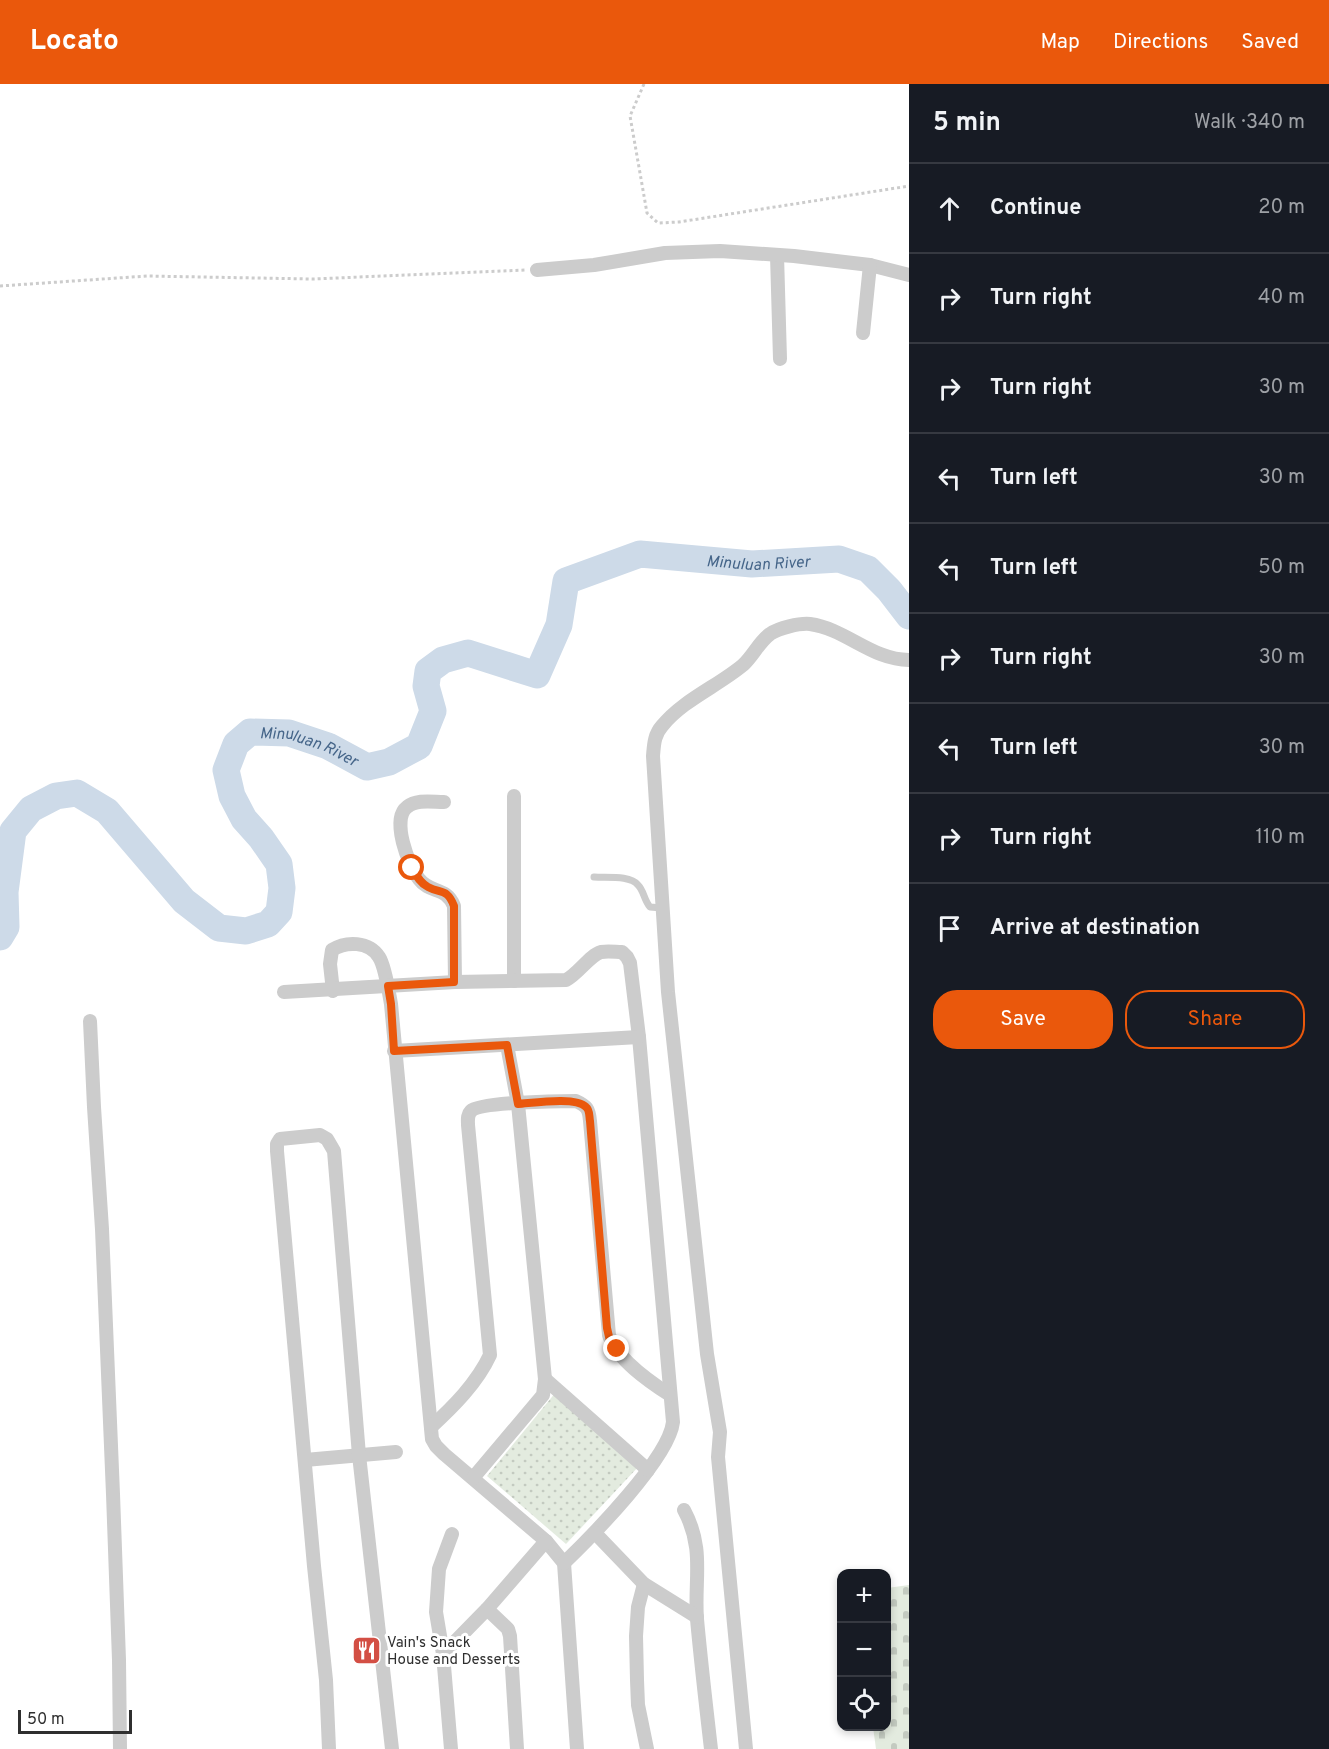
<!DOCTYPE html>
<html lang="en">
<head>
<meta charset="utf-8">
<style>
	:root { --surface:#171b24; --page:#20242c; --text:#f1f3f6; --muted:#9ea1a6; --line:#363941; --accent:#ea580c }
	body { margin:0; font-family:Overpass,sans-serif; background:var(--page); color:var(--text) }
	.controls { position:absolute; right:18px; bottom:18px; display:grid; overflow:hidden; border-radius:12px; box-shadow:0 3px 9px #0003 }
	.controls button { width:54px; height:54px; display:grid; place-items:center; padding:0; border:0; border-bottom:2px solid var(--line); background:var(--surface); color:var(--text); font:30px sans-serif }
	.scale { position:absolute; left:18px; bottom:15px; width:114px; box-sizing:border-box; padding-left:6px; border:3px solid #2f2f2f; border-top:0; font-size:16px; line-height:21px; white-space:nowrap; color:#2f2f2f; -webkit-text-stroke:4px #fff; paint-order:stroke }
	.stop { position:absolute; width:18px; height:18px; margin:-14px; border:4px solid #ea580c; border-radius:50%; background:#fff }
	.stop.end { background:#ea580c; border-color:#fff; box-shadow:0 2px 6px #0008 }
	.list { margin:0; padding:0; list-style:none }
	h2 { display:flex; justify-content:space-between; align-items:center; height:78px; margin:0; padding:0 24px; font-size:26px }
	h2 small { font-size:20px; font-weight:400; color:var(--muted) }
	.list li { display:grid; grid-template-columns:39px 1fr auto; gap:18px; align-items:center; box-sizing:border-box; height:90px; padding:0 24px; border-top:2px solid var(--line) }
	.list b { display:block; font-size:22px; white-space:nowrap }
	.list em { font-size:20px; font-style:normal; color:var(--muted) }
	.actions { display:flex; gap:12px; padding:18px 24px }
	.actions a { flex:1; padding:14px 0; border:2px solid var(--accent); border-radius:24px; text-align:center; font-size:21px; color:var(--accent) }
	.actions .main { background:var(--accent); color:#fff }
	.icon { flex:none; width:33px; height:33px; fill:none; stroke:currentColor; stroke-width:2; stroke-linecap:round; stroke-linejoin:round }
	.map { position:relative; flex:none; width:909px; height:1665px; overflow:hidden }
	header { display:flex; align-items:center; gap:36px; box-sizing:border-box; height:84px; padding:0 30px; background:var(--accent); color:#fff }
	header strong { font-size:28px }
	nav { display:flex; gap:33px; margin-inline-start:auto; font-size:21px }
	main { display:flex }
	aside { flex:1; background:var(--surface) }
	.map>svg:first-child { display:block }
	.cemetery { fill:url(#cemetery-stones) }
	.park { fill:url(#park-dots) }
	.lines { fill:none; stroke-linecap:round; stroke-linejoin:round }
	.river { stroke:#cddae8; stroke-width:27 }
	.path { stroke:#ccc; stroke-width:3; stroke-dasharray:3 3; stroke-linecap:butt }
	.lane { stroke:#ccc; stroke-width:7 }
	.street { stroke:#ccc; stroke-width:14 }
	.route { stroke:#ea580c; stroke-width:8 }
	.labels { text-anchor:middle; stroke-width:6; stroke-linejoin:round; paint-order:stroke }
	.poi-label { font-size:15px; fill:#2f2f2f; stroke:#fff; text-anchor:start }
	.water-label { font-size:16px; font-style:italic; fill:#456589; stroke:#fff }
</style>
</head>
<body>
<header>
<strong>Locato</strong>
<nav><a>Map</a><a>Directions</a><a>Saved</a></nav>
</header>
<main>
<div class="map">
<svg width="909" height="1665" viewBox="0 0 909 1665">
	<defs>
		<pattern id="cemetery-stones" width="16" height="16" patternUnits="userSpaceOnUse" patternTransform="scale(1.5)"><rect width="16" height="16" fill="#e3ebdf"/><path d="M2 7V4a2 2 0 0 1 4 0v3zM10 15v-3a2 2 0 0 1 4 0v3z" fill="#c3cac0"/></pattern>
		<pattern id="park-dots" width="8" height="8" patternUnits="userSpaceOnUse" patternTransform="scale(1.5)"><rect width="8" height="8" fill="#e3ebdf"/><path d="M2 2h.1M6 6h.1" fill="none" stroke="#c3cac0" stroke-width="1.8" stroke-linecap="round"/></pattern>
	</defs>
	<rect width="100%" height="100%" fill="#fff"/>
	<path class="cemetery" d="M 909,1501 L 909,1665 L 876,1665 L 873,1643 L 886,1642 L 887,1504 Z"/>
	<path class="park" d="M 556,1308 L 639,1382 L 566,1460 L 487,1392 Z"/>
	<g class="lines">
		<path class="river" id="s1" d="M 0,853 L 6,843 L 5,808 L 13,747 L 31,725 L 56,712 L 77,709 L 107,727 L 184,817 L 219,844 L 246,847 L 268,840 L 279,828 L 282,804 L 279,780 L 261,754 L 244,735 L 232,712 L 226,686 L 236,660 L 250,648 L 289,649 L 328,662 L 367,683 L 389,678 L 419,662 L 433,627 L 426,602 L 428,587 L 443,576 L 468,569 L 537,591 L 559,541 L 566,497 L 640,470 L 752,480 L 839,475 L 868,485 L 889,506 L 909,532"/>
		<g class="path">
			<path d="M 644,0 L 630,32 L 647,129 L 658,139 L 679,138 L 909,102"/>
			<path d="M 0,202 L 147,192 L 312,195 L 526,186"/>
		</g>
		<path class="lane" d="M 594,793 C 607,794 630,791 638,801 C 644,807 644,816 650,823 L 662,824"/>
		<g class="street">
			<path d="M 777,171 L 780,275"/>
			<path d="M 537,186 L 594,181 L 665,169 L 720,167 L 794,172 L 870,181 L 909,191"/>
			<path d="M 863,249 L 870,181"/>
			<path d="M 444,718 C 432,718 417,715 407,723 C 391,735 408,781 419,795 C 430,810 446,802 454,822 L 455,898"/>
			<path d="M 514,897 L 514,712"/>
			<path d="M 333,907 L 330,880 L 332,866 C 346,857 369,857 379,873 C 385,882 389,909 391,920 L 432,1355 L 436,1362 L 444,1370 L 546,1457 L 564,1479 L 577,1665"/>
			<path d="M 284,908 L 455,898 L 566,896 C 578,890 590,871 601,868 C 608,867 616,868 622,868 L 627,873 L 630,879 L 639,953 L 673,1338 C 669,1374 592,1452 564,1479"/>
			<path d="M 90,937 L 94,1023 L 102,1145 L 113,1410 L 119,1576 L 120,1665"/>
			<path d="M 394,967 L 639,953"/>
			<path d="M 545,1295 L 648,1386"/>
			<path d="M 431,1343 C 453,1323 477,1299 490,1271 L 468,1041 C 468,1036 467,1031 471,1027 C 480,1018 559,1017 576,1017 C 587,1022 589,1025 590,1037 L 609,1251 C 616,1275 650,1298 670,1311"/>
			<path d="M 305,1376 L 396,1368"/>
			<path d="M 473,1394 L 543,1311 L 545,1295 L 518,1020 L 507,961"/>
			<path d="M 684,1426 C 705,1465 694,1495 697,1535 C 701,1579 706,1622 711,1665"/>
			<path d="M 595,1449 L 644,1500 L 697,1533"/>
			<path d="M 644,1500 L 638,1523 L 636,1552 L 637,1596 L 638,1621 L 647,1665"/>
			<path d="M 487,1525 L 508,1545 L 510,1552 L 517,1665"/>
			<path d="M 443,1570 L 487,1525 L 546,1457"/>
			<path d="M 329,1665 L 326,1596 L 314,1482 L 277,1067 L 277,1060 L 280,1055 L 320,1051 L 327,1055 L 334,1067 L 359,1371 L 392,1665"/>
			<path d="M 451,1665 L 443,1570 L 436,1528 L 439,1485 L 452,1450"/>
			<path d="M 746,1665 L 718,1373 L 720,1348 L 707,1270 L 668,908 L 653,672 C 654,661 654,651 662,642 C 683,616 718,602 743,581 C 753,572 759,558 770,550 C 779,544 799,539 810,540 C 846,545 872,576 909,576"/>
		</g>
	</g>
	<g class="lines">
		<path class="route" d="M 412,784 C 416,791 420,799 428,803 C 441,810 447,804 454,822 L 454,898 L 388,902 L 391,920 L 394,967 L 507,961 L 518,1020 C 533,1019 576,1012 586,1023 C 590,1026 589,1032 590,1037 L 607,1244 L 610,1257 L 617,1265"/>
	</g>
	<defs>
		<symbol id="restaurant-square" viewBox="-11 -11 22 22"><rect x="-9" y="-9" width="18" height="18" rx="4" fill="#d34f44" stroke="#fff"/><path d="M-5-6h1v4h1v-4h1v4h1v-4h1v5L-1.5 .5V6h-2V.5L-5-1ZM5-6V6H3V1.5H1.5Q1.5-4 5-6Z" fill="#fff"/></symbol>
	</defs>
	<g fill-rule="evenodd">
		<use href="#restaurant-square" x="350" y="1550" width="33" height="33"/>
	</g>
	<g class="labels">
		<g class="poi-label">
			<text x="387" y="1563">Vain's Snack<tspan x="387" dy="17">House and Desserts</tspan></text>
		</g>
		<g class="water-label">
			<text dy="6" stroke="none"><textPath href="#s1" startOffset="1328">Minuluan River</textPath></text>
			<text dy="6" stroke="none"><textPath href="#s1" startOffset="716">Minuluan River</textPath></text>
		</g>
	</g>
</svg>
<div class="controls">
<button>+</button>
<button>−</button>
<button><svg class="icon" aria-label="locate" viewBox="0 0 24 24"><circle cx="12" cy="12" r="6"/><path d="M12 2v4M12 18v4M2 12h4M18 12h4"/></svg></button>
</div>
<div class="scale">50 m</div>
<div class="stop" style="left:412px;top:784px"></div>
<div class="stop end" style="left:617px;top:1265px"></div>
</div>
<aside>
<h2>5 min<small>Walk · 340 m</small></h2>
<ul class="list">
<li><svg class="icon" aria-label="ahead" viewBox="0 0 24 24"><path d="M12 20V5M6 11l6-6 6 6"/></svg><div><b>Continue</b></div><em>20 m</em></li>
<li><svg class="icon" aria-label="right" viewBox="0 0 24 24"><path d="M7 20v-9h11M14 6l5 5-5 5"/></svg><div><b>Turn right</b></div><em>40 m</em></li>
<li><svg class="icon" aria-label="right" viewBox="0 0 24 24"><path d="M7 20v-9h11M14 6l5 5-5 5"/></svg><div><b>Turn right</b></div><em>30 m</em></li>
<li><svg class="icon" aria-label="left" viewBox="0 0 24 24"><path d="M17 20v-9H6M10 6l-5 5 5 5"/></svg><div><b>Turn left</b></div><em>30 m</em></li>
<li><svg class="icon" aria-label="left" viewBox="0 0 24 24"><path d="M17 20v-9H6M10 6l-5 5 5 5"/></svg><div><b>Turn left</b></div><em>50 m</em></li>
<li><svg class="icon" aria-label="right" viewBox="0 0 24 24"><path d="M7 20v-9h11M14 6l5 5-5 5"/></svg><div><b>Turn right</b></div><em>30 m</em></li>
<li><svg class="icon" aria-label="left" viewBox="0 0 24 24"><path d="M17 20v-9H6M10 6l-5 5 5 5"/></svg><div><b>Turn left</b></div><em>30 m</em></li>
<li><svg class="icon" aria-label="right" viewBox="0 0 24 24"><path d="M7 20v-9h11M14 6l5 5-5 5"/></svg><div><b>Turn right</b></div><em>110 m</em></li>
<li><svg class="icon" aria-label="arrive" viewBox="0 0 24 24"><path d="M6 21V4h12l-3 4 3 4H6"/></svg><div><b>Arrive at destination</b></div></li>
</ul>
<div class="actions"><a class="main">Save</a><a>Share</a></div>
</aside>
</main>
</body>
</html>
